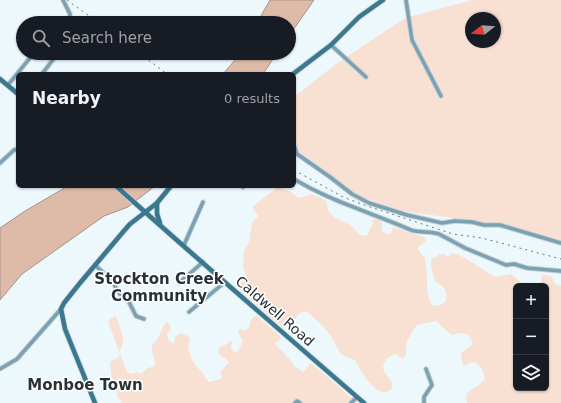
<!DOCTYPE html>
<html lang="en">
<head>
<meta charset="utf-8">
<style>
	:root { --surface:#171b24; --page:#242831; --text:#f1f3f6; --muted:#9ea1a6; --line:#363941 }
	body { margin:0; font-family:"DejaVu Sans",sans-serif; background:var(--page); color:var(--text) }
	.controls { position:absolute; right:12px; bottom:12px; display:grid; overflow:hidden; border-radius:6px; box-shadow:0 1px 3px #0004 }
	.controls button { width:36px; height:36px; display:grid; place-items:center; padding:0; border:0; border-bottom:1px solid var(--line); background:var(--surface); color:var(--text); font:20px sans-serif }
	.compass { position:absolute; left:465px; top:12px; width:36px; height:36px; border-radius:50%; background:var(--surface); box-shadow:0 1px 3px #0004; rotate:253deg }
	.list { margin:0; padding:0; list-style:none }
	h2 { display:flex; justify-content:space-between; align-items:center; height:52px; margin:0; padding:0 16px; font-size:17px }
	h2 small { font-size:13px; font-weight:400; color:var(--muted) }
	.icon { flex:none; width:22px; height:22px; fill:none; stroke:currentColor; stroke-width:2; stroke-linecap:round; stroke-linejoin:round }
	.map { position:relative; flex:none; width:561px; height:403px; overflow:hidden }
	.search { position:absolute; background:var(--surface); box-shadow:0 1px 3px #0004; left:16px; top:16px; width:280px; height:44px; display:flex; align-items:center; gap:10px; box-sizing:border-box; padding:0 14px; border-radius:22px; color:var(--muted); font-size:15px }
	.panel { position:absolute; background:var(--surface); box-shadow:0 1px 3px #0004; left:16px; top:72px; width:280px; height:116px; border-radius:6px }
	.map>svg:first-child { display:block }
	.green { fill:#f8e0d3; fill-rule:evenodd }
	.water { fill:#debba8; stroke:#a79286 }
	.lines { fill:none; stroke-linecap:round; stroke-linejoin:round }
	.street-casing { stroke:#cad4d9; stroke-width:5.5 }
	.secondary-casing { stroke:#cad4d9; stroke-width:6 }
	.street { stroke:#7ba1b2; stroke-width:3.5 }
	.secondary { stroke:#3a7890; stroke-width:4.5 }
	.rail { stroke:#6b757a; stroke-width:1; stroke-dasharray:2 4; stroke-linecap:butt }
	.labels { text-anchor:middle; stroke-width:3; stroke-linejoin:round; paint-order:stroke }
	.street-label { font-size:14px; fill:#283237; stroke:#fff }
	.neighbourhood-label { font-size:15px; font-weight:bold; fill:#283237; stroke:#fff }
</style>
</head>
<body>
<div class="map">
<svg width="561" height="403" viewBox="0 0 561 403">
	<rect width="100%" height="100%" fill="#edf8fd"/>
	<g class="green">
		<path d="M 472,0 L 561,0 L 561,243 L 508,226 L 396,210 L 345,190 L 296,150 L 294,146 L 294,97 L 336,64 L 405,18 ZM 471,18 L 495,18 L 495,42 L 471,42 Z"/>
		<path d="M 278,187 L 291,192 L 299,198 L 312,194 C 317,197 322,198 327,202 C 326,219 341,218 352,227 C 358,232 358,237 367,235 L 373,223 L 372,220 L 379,219 L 382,222 L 382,231 L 387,234 L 391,233 L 393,227 L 426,238 L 425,242 L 418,247 C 419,255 424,254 425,260 C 429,275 424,291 432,305 C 438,307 441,305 446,301 C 447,288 445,288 435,281 C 433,274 429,265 432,258 L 437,257 L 439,254 L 444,254 L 448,257 L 452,253 L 457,254 L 465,258 L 495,277 L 511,274 L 522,283 L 532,283 L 536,286 L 516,286 L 516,388 L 546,388 L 546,286 L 539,286 L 541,284 L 541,275 L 546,275 L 552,277 L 555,284 L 561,286 L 561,403 L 467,403 L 466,399 L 467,393 L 480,384 L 485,379 C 483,367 476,357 464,366 L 462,361 L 461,353 L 473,344 C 470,333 464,331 453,335 L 449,333 L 436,321 L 417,325 C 413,331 407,339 406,346 C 406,352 407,354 403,359 L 396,354 C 387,356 380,364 385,373 C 388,377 391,380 393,384 L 391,390 L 384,393 C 371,389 361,372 355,360 L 344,356 L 340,353 L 331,336 L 323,326 L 306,311 L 300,313 L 284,329 L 237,287 L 245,279 L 246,275 L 243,266 L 244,251 L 249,242 L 252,223 L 258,216 L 252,207 Z"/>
		<path d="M 256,315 L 282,338 L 275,343 L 276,345 L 292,362 L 293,365 L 303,372 L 311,363 L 353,399 L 355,403 L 122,403 L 117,395 L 117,386 L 112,378 L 110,364 L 111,361 L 119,357 L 120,354 L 109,324 L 109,320 L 115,316 C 118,319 124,339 123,342 C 123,346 120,348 120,351 C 121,358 125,366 127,372 L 131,374 L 137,372 L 141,374 L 148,368 L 155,366 C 156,358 150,353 152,345 C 158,342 161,329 166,322 L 169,323 L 171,328 L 167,335 L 169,341 L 173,343 L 175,340 L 175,337 L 180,333 L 188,336 L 190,339 L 188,348 L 192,360 L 209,382 L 221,379 L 222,376 L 220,372 L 229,362 C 224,356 216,357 220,347 L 226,345 L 232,340 L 231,349 L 237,353 L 243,341 L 238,332 L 240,329 L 243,331 L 249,328 L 251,320 Z"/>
	</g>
	<g class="water">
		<path d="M 270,0 L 314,0 L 289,36 L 289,23 L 257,23 Z"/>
		<path d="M 241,53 L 277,53 L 263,74 L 223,74 Z"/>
		<path d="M 68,186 L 155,186 L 128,207 L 104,216 L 22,274 L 0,300 L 0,228 L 25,211 Z"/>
	</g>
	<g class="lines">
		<defs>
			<g id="street">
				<path d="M 63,0 L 70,14 L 69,23"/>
				<path d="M 406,0 L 412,40 L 441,96"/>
				<path d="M 87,23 L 95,20"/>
				<path d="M 331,45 L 366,77"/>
				<path d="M 42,74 L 58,53"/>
				<path d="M 8,85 L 34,53"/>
				<path d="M 294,145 L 297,154 L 330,177 L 352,194 L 369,203 L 407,215 L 442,223 L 455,221 L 472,222 L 484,225 L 500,225 L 561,243"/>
				<path d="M 0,163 L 14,150 L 18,149"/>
				<path d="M 294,179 C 330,201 372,213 411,230 C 420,233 430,231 439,234 L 465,248 L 506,265 L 514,264 L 527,268 L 561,271"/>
				<path d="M 242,186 L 243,187"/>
				<path d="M 184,245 L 203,202"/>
				<path d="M 95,265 L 112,281 L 120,294 L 128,300 L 136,316 L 144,319"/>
				<path d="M 179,283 L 203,262"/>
				<path d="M 189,312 L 225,282"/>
				<path d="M 0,369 L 17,359 L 61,309"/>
				<path d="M 295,403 L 297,401 L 300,403"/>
				<path d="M 351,403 L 357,397"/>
				<path d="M 424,403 L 424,397 L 432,385 L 426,369"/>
			</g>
			<g id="secondary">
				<path d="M 293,74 L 331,45 L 359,17 L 383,0"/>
				<path d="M 0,79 L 18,94"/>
				<path d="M 116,186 C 197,259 281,331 364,403"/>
				<path d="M 157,203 L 157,214 L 160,223"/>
				<path d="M 95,403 L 65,329 L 61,309 L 64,303 L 80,283 L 123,232 L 130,224 L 157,203 L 171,186"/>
			</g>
		</defs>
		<use href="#street" class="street-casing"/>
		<use href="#secondary" class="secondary-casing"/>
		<use href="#street" class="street"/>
		<use href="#secondary" class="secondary"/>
		<g class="rail">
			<path d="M 67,0 L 99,23"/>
			<path d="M 139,53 L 167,74"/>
			<path d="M 294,170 L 343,197 L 367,206 L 453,234 L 482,238 L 561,259"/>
		</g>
	</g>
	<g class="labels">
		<g class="street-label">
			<text transform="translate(275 311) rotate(41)" y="5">Caldwell Road</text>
		</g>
		<g class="neighbourhood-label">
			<text x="159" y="284">Stockton Creek<tspan x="159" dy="17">Community</tspan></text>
			<text x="85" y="390">Monboe Town</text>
		</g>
	</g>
</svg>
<div class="controls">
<button>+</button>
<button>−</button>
<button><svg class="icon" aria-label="layers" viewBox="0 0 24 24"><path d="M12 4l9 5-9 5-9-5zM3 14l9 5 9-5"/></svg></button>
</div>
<svg class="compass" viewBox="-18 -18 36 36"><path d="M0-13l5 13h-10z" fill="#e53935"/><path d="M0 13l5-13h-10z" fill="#9ea1a6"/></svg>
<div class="search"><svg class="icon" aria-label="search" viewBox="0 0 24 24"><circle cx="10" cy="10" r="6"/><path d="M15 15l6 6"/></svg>Search here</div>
<section class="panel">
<h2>Nearby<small>0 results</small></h2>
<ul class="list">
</ul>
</section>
</div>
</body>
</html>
